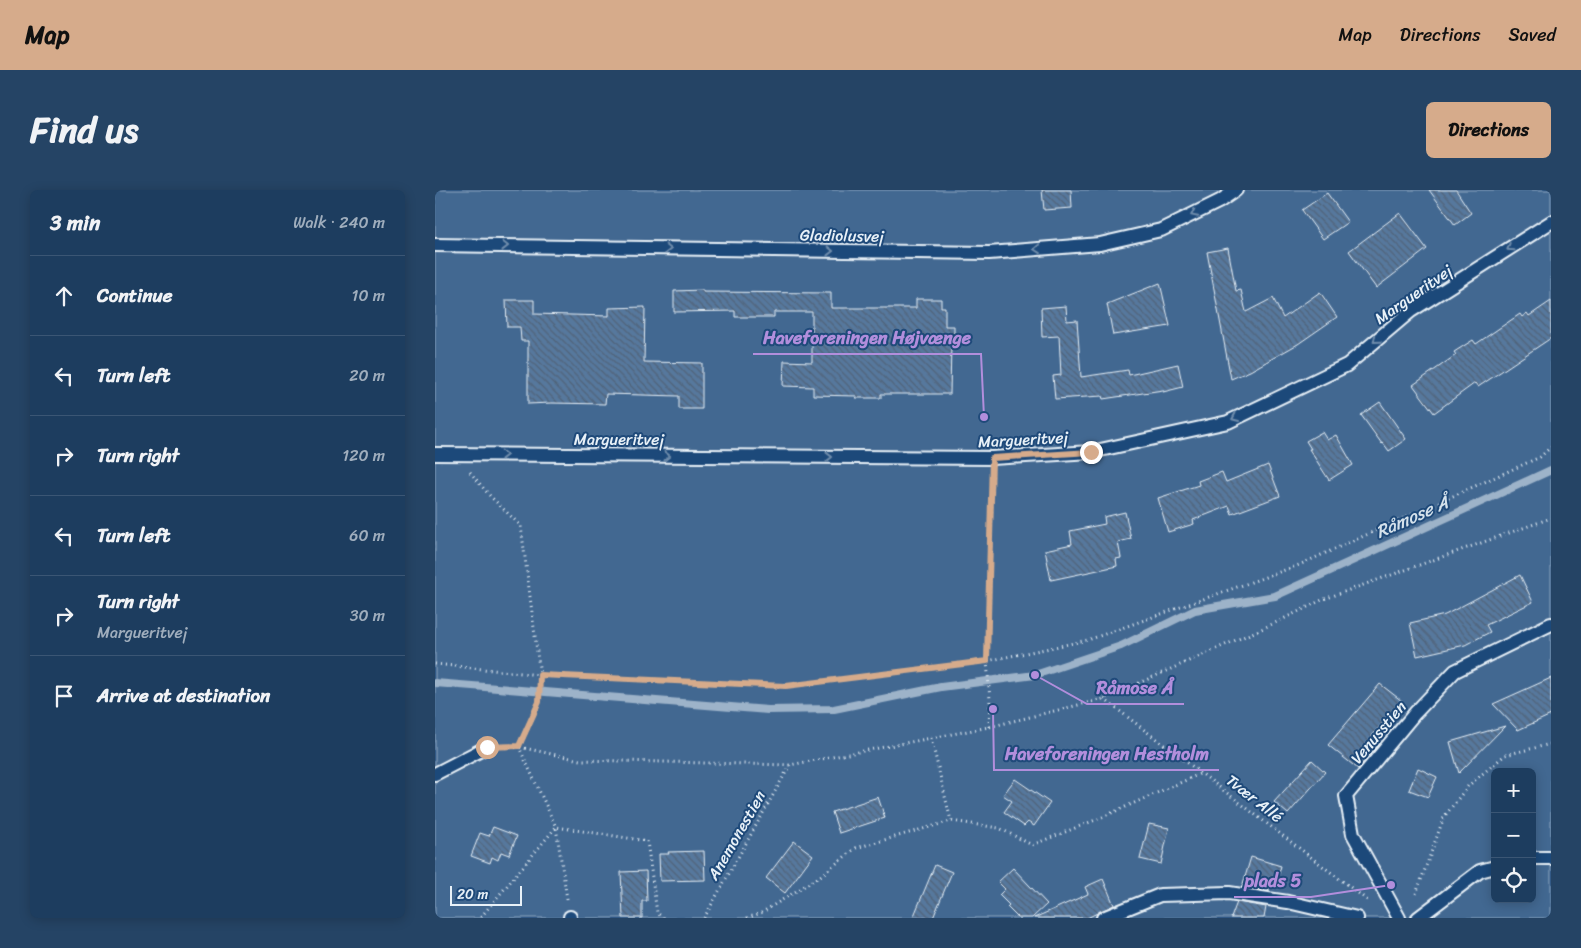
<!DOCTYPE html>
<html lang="en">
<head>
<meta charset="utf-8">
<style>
	:root { --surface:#1d3d5f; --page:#254465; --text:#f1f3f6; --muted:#a0aebd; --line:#3b5674; --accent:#d6ab8b }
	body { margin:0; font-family:Sriracha,sans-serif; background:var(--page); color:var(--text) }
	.controls { position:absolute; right:15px; bottom:15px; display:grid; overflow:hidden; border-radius:8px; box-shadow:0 2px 12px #0003 }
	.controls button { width:45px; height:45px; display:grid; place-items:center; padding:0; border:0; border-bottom:1px solid var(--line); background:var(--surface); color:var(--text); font:25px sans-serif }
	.scale { position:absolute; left:15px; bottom:12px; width:72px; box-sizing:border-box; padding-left:5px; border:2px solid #e8f1f8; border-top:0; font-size:14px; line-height:18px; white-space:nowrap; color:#e8f1f8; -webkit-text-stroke:4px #1f4a7a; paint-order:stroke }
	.stop { position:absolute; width:15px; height:15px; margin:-11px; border:4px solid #d6ab8b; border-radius:50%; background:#fff }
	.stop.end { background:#d6ab8b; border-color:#fff; box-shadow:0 1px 5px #0008 }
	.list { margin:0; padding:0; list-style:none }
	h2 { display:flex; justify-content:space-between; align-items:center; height:65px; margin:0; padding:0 20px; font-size:21px }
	h2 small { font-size:16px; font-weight:400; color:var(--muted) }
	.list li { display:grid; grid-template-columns:32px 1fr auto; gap:15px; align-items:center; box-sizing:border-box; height:80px; padding:0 20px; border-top:1px solid var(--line) }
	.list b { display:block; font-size:19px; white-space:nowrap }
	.list p { margin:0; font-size:16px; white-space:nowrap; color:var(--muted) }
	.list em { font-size:16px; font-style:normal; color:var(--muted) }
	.icon { flex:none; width:28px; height:28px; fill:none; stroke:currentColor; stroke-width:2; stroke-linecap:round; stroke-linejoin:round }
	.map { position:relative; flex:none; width:1116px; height:728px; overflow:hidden; border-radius:8px }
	header { display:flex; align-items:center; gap:30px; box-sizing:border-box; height:70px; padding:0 25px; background:var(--accent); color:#111 }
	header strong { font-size:24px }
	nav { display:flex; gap:28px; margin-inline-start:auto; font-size:18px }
	.intro { display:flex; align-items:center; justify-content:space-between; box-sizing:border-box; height:120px; padding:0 30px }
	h1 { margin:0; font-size:35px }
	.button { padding:12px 22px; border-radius:8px; background:var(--accent); color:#111; font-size:18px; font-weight:700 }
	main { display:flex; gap:30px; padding:0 30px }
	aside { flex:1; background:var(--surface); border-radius:8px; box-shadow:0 2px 12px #0003 }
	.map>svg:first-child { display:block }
	.garden { fill:#436891; stroke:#96acc4; fill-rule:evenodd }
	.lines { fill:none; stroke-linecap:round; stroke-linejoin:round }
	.stream { stroke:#9db3c9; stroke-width:8 }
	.building { fill:url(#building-back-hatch); stroke:#e8f1f8 }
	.service-casing { stroke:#e8f1f8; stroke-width:16 }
	.path { stroke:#e8f1f8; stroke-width:3; stroke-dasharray:1 4; stroke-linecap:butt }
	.service { stroke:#1f4a7a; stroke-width:12 }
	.oneway { stroke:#6f8dac }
	.route { stroke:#d6ab8b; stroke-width:6 }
	.labels { text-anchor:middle; stroke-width:4; stroke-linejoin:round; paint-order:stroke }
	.street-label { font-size:16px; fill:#e8f1f8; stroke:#1f4a7a }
	.water-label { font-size:18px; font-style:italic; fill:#d5e2ec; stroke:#1f4a7a }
	.leader { fill:none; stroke:#b28edc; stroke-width:2 }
	.callout-dot { fill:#b28edc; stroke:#1f4a7a; stroke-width:2 }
	.callout-label { font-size:18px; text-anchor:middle; font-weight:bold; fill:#b28edc; stroke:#1f4a7a; stroke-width:4; stroke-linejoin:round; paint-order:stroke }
</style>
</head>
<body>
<header>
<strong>Map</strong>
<nav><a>Map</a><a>Directions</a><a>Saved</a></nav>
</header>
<div class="intro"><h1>Find us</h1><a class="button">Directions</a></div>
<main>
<aside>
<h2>3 min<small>Walk · 240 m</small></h2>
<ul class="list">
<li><svg class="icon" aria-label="ahead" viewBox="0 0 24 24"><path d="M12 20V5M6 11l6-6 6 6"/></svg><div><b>Continue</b></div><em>10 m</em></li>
<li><svg class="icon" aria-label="left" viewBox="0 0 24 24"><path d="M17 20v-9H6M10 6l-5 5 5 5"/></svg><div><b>Turn left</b></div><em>20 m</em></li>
<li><svg class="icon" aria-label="right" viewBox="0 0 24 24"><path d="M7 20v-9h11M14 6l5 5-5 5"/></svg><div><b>Turn right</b></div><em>120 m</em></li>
<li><svg class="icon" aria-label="left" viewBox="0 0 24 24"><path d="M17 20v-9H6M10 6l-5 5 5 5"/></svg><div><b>Turn left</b></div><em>60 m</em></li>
<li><svg class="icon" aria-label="right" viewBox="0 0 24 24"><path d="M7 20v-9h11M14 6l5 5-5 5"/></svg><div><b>Turn right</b><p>Margueritvej</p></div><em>30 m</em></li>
<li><svg class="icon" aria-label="arrive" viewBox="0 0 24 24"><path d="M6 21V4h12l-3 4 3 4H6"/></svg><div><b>Arrive at destination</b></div></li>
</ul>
</aside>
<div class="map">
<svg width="1116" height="728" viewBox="0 0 1116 728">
	<defs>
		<pattern id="building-back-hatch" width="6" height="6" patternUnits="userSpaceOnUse" patternTransform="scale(1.25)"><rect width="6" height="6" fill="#57789d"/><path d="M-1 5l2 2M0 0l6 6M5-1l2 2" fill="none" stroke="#4f6278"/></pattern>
	</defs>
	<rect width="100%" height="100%" fill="#27517f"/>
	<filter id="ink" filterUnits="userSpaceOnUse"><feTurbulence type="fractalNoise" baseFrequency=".02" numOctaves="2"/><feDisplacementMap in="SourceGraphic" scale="10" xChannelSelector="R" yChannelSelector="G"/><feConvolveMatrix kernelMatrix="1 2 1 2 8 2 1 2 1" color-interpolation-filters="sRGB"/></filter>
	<g filter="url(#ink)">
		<path class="garden" d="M 0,0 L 1116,0 L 1116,728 L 0,728 ZM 1060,582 L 1097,582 L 1097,709 L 1060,709 Z"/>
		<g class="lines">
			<path class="stream" d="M 0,493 L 333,520 L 399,519 L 506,497 L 600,485 L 686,456 L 760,420 L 840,406 L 1116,280"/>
		</g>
		<g class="building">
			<path d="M 607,0 L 636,0 L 637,18 L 609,20 Z"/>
			<path d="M 994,0 L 1021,0 L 1036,23 L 1020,35 Z"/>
			<path d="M 892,3 L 913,32 L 888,49 L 867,20 Z"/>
			<path d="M 965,23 L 992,59 L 941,98 L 914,61 Z"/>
			<path d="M 793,58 L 801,101 L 806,100 L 811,122 L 838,108 L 848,128 L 885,102 L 902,127 L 863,154 L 815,181 L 796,189 L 772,62 Z"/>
			<path d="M 725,93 L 735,136 L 678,145 L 672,114 Z"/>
			<path d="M 268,100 L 268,102 L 396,103 L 396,118 L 481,118 L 481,109 L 506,109 L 506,117 L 510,117 L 510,136 L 519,136 L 519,154 L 516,154 L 515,204 L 446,204 L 446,208 L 421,208 L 422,206 L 378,205 L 378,197 L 348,196 L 349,171 L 377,172 L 377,122 L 339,122 L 339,127 L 300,127 L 300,121 L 239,122 L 239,101 Z"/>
			<path d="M 71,110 L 99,110 L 99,124 L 174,126 L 174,118 L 210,117 L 209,172 L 267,173 L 267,219 L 244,219 L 244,206 L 171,204 L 170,214 L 116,213 L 93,214 L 93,151 L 86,151 L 85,137 L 72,137 Z"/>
			<path d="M 1116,111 L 1116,148 L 1043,197 L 1040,193 L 999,223 L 978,195 L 1021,165 L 1019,162 L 1038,150 L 1041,154 L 1085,124 L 1087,127 L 1092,123 L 1094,126 Z"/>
			<path d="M 631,116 L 632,131 L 642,130 L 646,187 L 693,180 L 694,185 L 743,174 L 748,197 L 728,202 L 728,200 L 668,209 L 667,206 L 620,209 L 618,186 L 626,185 L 624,146 L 607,147 L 606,118 Z"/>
			<path d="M 945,212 L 971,249 L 954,261 L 948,253 L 947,254 L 926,225 Z"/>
			<path d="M 887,242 L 892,250 L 901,245 L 918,275 L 894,290 L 874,259 L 876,259 L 871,251 Z"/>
			<path d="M 833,275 L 845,306 L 797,324 L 794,316 L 758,330 L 759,334 L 733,342 L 723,308 L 764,295 L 763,291 L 787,282 L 791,292 Z"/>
			<path d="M 690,322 L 696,349 L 683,352 L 686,368 L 681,369 L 682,376 L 616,390 L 610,360 L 637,354 L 635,341 L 670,334 L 669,327 Z"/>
			<path d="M 1085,385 L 1098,412 L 1051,435 L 1055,442 L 1030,455 L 982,466 L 975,433 L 1010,425 Z"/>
			<path d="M 1116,488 L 1116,525 L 1083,540 L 1058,514 Z"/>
			<path d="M 945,494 L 967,511 L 937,546 L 944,553 L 923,579 L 893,555 Z"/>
			<path d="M 1070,536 L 1024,583 L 1015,552 Z"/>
			<path d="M 877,570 L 890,582 L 853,624 L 839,612 Z"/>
			<path d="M 983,578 L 1002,587 L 993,607 L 974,600 Z"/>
			<path d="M 580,589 L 615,613 L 599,636 L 593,632 L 589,636 L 569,622 L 577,611 L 568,605 Z"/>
			<path d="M 443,607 L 450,628 L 404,643 L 397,622 Z"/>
			<path d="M 714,634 L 734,638 L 726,674 L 705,669 Z"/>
			<path d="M 58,637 L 82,646 L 74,665 L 66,662 L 63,670 L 57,667 L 55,673 L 36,666 L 45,643 L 54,646 Z"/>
			<path d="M 359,651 L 378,665 L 350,703 L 331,688 Z"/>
			<path d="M 269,661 L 270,690 L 225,691 L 224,664 L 234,664 L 233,662 Z"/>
			<path d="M 816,667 L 846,676 L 840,698 L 834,696 L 834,701 L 807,697 Z"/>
			<path d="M 500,675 L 517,682 L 498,728 L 478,728 Z"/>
			<path d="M 578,678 L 612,714 L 597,728 L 583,728 L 572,717 L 574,715 L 564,705 L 570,699 L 563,692 Z"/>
			<path d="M 211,681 L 212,711 L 207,711 L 207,728 L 188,728 L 186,682 Z"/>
			<path d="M 668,689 L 679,715 L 652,728 L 599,728 L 653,704 L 650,697 Z"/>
			<path d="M 802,712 L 831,717 L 829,728 L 796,728 Z"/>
		</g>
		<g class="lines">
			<defs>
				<g id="service">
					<path d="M 0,55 L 554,63 L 665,54 L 726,40 L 785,11 L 801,0"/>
					<path d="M 0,264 L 557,268 L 656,262 L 793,232 L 912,175 L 976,121 L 1116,32"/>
					<path d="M 0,584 L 52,557"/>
					<path d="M 1097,668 L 1116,668"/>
					<path d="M 135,727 L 135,728"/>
					<path d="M 668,728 L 725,705 L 794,703 L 853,712 L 922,728"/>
					<path d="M 964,728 L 918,644 L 911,606 L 980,523 L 1020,481 L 1116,434"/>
					<path d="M 983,728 L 1045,681 L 1060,677"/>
				</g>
			</defs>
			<use href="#service" class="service-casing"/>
			<g class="path">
				<path d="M 35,282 L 55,306 L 86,336 L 105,485 L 104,512 L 84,557 L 121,637 L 45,728"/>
				<path d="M 0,474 L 105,485 L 351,496 L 552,471 L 653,450 L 864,375 L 1105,267 L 1116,257"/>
				<path d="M 669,509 L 932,710"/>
				<path d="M 554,537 L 555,510 L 552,471 L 557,286"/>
				<path d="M 496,548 L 516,631"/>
				<path d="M 70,557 L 84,557 L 145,570 L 355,575 L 554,537 L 668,509 L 842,432 L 889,409 L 1116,328"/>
				<path d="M 981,704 L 1009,627 L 1033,596 L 1070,565 L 1116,554"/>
				<path d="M 132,709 L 121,637 L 212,651 L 222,723 L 229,728"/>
				<path d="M 269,728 L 355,575"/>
				<path d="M 312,728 L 326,723 L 384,687 L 421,658 L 516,631 L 564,638 L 597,655 L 663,629 L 767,583"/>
			</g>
			<use href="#service" class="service"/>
		</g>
		<defs><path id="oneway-chevron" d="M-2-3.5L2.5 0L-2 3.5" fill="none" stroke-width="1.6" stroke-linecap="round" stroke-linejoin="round" transform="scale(1.25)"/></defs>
		<g class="oneway">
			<use href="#oneway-chevron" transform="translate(759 24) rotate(154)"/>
			<use href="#oneway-chevron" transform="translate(70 56) rotate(1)"/>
			<use href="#oneway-chevron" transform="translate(1075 58) rotate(147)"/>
			<use href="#oneway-chevron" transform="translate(233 59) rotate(1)"/>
			<use href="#oneway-chevron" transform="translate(602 59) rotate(175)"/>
			<use href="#oneway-chevron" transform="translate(395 61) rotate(1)"/>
			<use href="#oneway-chevron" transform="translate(941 150) rotate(140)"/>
			<use href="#oneway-chevron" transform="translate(800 228) rotate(156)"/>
			<use href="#oneway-chevron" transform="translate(69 265)"/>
			<use href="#oneway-chevron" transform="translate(232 266)"/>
			<use href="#oneway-chevron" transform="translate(394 267)"/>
		</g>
	</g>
	<g class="lines" filter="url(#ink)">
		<path class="route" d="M 52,557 L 84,556 L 104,512 L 105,485 L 351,496 L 552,471 L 557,268 L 656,262"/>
	</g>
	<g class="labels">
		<g class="street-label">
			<text transform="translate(407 45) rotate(1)" y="6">Gladiolusvej</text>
			<text transform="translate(978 104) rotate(-35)" y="6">Margueritvej</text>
			<text x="184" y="255">Margueritvej</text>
			<text transform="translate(588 249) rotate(-3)" y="6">Margueritvej</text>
			<text transform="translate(943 542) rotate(-50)" y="6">Venusstien</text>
			<text transform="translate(820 608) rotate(38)" y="6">Tvær Allé</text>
			<text transform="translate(301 645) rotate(-60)" y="6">Anemonestien</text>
		</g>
		<g class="water-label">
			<text transform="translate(977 327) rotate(-24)" y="6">Råmose Å</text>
		</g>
	</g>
	<path class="leader" d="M549 227L546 164H318M600 485L652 514H749M558 519L559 580H784M956 695L876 707H799"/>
	<g class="callout-dot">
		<circle cx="549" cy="227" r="5"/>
		<circle cx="600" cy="485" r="5"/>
		<circle cx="558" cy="519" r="5"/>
		<circle cx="956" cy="695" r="5"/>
	</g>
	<g class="callout-label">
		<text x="432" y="154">Haveforeningen Højvænge</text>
		<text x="700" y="504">Råmose Å</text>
		<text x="672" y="570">Haveforeningen Hestholm</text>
		<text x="838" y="697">plads 5</text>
	</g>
</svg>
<div class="controls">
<button>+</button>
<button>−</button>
<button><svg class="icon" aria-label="locate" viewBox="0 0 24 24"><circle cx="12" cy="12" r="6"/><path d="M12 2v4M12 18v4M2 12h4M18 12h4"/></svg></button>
</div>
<div class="scale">20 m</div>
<div class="stop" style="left:52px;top:557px"></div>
<div class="stop end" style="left:656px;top:262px"></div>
</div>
</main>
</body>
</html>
